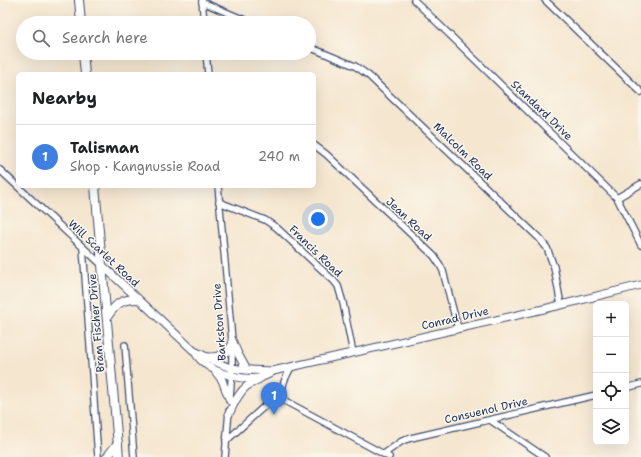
<!DOCTYPE html>
<html lang="en">
<head>
<meta charset="utf-8">
<style>
	:root { --surface:#fff; --page:#f2f2f2; --text:#202124; --muted:#757577; --line:#e0e0e0; --accent:#ea580c }
	body { margin:0; font-family:"Shantell Sans",sans-serif; background:var(--page); color:var(--text) }
	.controls { position:absolute; right:12px; bottom:12px; display:grid; overflow:hidden; border-radius:6px; box-shadow:0 4px 16px #0002 }
	.controls button { width:36px; height:36px; display:grid; place-items:center; padding:0; border:0; border-bottom:1px solid var(--line); background:var(--surface); color:var(--text); font:20px sans-serif }
	.you { position:absolute; left:318px; top:219px; width:14px; height:14px; margin:-10px; border:3px solid #fff; border-radius:50%; background:#1a73e8; box-shadow:0 0 0 6px #1a73e833 }
	.badge { display:grid; place-items:center; width:26px; height:26px; border-radius:50%; background:var(--accent); color:#fff; font-size:13px; font-weight:700 }
	.pin { position:absolute; translate:-50% -33px; filter:drop-shadow(0 1px 2px #0008) }
	.pin::after { content:''; position:absolute; top:21px; width:14px; height:12px; background:inherit; clip-path:polygon(0 0,100% 0,50% 100%) }
	.list { margin:0; padding:0; list-style:none }
	h2 { display:flex; justify-content:space-between; align-items:center; height:52px; margin:0; padding:0 16px; font-size:17px }
	h2 small { font-size:13px; font-weight:400; color:var(--muted) }
	.list li { display:grid; grid-template-columns:26px 1fr auto; gap:12px; align-items:center; box-sizing:border-box; height:64px; padding:0 16px; border-top:1px solid var(--line) }
	.list b { display:block; font-size:15px; white-space:nowrap }
	.list p { margin:0; font-size:13px; white-space:nowrap; color:var(--muted) }
	.list em { font-size:13px; font-style:normal; color:var(--muted) }
	.icon { flex:none; width:22px; height:22px; fill:none; stroke:currentColor; stroke-width:2; stroke-linecap:round; stroke-linejoin:round }
	.map { position:relative; flex:none; width:641px; height:457px; overflow:hidden }
	.search { position:absolute; background:var(--surface); box-shadow:0 4px 16px #0002; left:16px; top:16px; width:300px; height:44px; display:flex; align-items:center; gap:10px; box-sizing:border-box; padding:0 14px; border-radius:22px; color:var(--muted); font-size:15px }
	.panel { position:absolute; background:var(--surface); box-shadow:0 4px 16px #0002; left:16px; top:72px; width:300px; height:116px; border-radius:6px }
	.map>svg:first-child { display:block }
	.lines { fill:none; stroke-linecap:round; stroke-linejoin:round }
	.minor-casing { stroke:#3c4a6f; stroke-width:8 }
	.tertiary-casing { stroke:#3c4a6f; stroke-width:9 }
	.secondary-casing { stroke:#3c4a6f; stroke-width:10 }
	.minor { stroke:#fff; stroke-width:5.5 }
	.tertiary { stroke:#fff; stroke-width:7 }
	.secondary { stroke:#fff; stroke-width:8 }
	.labels { text-anchor:middle; stroke-width:3; stroke-linejoin:round; paint-order:stroke }
	.street-label { font-size:11px; fill:#1b2f5e; stroke:#fbf7ec }
</style>
</head>
<body>
<div class="map">
<svg width="641" height="457" viewBox="0 0 641 457">
	<rect width="100%" height="100%" fill="#fbf7ec"/>
	<filter id="ink" filterUnits="userSpaceOnUse"><feTurbulence type="fractalNoise" baseFrequency=".025" numOctaves="2"/><feDisplacementMap in="SourceGraphic" scale="8" xChannelSelector="R" yChannelSelector="G"/><feConvolveMatrix kernelMatrix="1 2 1 2 8 2 1 2 1" color-interpolation-filters="sRGB"/></filter>
	<filter id="wash" filterUnits="userSpaceOnUse"><feTurbulence type="fractalNoise" baseFrequency=".012" numOctaves="4" result="noise"/><feDisplacementMap in="SourceGraphic" scale="16" xChannelSelector="R" yChannelSelector="G"/><feGaussianBlur stdDeviation="0.9" result="paint"/><feColorMatrix in="noise" values="0 0 0 0 0 0 0 0 0 0 0 0 0 0 0 0 0 1.4 0 .05"/><feComposite in="paint" operator="in"/></filter>
	<g filter="url(#wash)">
		<rect width="100%" height="100%" fill="#f5e6cf"/>
	</g>
	<g filter="url(#ink)">
		<g class="lines">
			<defs>
				<g id="minor">
					<path d="M 202,0 L 204,23"/>
					<path d="M 414,0 L 617,198 L 641,245"/>
					<path d="M 545,0 L 641,92"/>
					<path d="M 202,2 L 252,23"/>
					<path d="M 309,47 L 355,66 L 368,75 L 539,238 L 547,248 L 554,267 L 561,305"/>
					<path d="M 206,53 L 208,74"/>
					<path d="M 314,145 L 326,154 L 434,256 L 440,265 L 443,271 L 458,329"/>
					<path d="M 0,170 L 102,265"/>
					<path d="M 218,186 L 232,340 L 232,368 L 230,399"/>
					<path d="M 617,198 L 641,184"/>
					<path d="M 219,202 L 265,220 L 277,228 L 334,281 L 338,286 L 343,303 L 353,353"/>
					<path d="M 83,248 L 98,457"/>
					<path d="M 125,345 L 134,457"/>
					<path d="M 626,388 L 641,384"/>
					<path d="M 285,401 C 280,384 284,382 291,367"/>
					<path d="M 490,420 L 545,457"/>
					<path d="M 226,441 L 268,403 C 274,399 278,398 285,401 L 389,457"/>
					<path d="M 384,454 L 402,441 L 411,438 L 596,395"/>
					<path d="M 225,457 L 229,411"/>
				</g>
				<g id="tertiary">
					<path d="M 102,265 L 194,351 C 197,355 199,359 202,361 C 215,374 248,383 265,376 C 268,375 271,373 273,371"/>
					<path d="M 232,340 L 238,354 L 247,370"/>
					<path d="M 194,351 C 207,356 218,365 232,368 C 245,371 260,370 273,371 L 561,305 L 641,285"/>
					<path d="M 208,357 C 220,357 225,355 232,345"/>
					<path d="M 215,371 L 222,380 L 230,401"/>
					<path d="M 229,414 C 234,404 238,393 247,386 C 251,383 257,381 261,378"/>
				</g>
				<g id="secondary">
					<path d="M 79,0 L 81,23"/>
					<path d="M 83,53 L 85,74"/>
					<path d="M 95,186 L 119,457"/>
					<path d="M 107,317 C 116,304 121,299 137,299"/>
					<path d="M 107,457 L 118,443"/>
				</g>
			</defs>
			<use href="#minor" class="minor-casing"/>
			<use href="#tertiary" class="tertiary-casing"/>
			<use href="#secondary" class="secondary-casing"/>
			<use href="#minor" class="minor"/>
			<use href="#tertiary" class="tertiary"/>
			<use href="#secondary" class="secondary"/>
		</g>
	</g>
	<g class="labels">
		<g class="street-label">
			<text transform="translate(542 110) rotate(44)" y="4">Standard Drive</text>
			<text transform="translate(463 151) rotate(44)" y="4">Malcolm Road</text>
			<text transform="translate(409 219) rotate(43)" y="4">Jean Road</text>
			<text transform="translate(316 251) rotate(44)" y="4">Francis Road</text>
			<text transform="translate(104 253) rotate(43)" y="4">Will Scarlet Road</text>
			<text transform="translate(455 318) rotate(-13)" y="4">Conrad Drive</text>
			<text transform="translate(219 322) rotate(-94)" y="4">Barkston Drive</text>
			<text transform="translate(96 323) rotate(-95)" y="4">Bram Fischer Drive</text>
			<text transform="translate(486 410) rotate(-13)" y="4">Consuenol Drive</text>
		</g>
	</g>
</svg>
<div class="controls">
<button>+</button>
<button>−</button>
<button><svg class="icon" aria-label="locate" viewBox="0 0 24 24"><circle cx="12" cy="12" r="6"/><path d="M12 2v4M12 18v4M2 12h4M18 12h4"/></svg></button>
<button><svg class="icon" aria-label="layers" viewBox="0 0 24 24"><path d="M12 4l9 5-9 5-9-5zM3 14l9 5 9-5"/></svg></button>
</div>
<div class="you"></div>
<div class="pin badge" style="left:274px;top:415px;background:#3f7fe0">1</div>
<div class="search"><svg class="icon" aria-label="search" viewBox="0 0 24 24"><circle cx="10" cy="10" r="6"/><path d="M15 15l6 6"/></svg>Search here</div>
<section class="panel">
<h2>Nearby<small></small></h2>
<ul class="list">
<li><span class="badge" style="background:#3f7fe0">1</span><div><b>Talisman</b><p>Shop · Kangnussie Road</p></div><em>240 m</em></li>
</ul>
</section>
</div>
</body>
</html>
